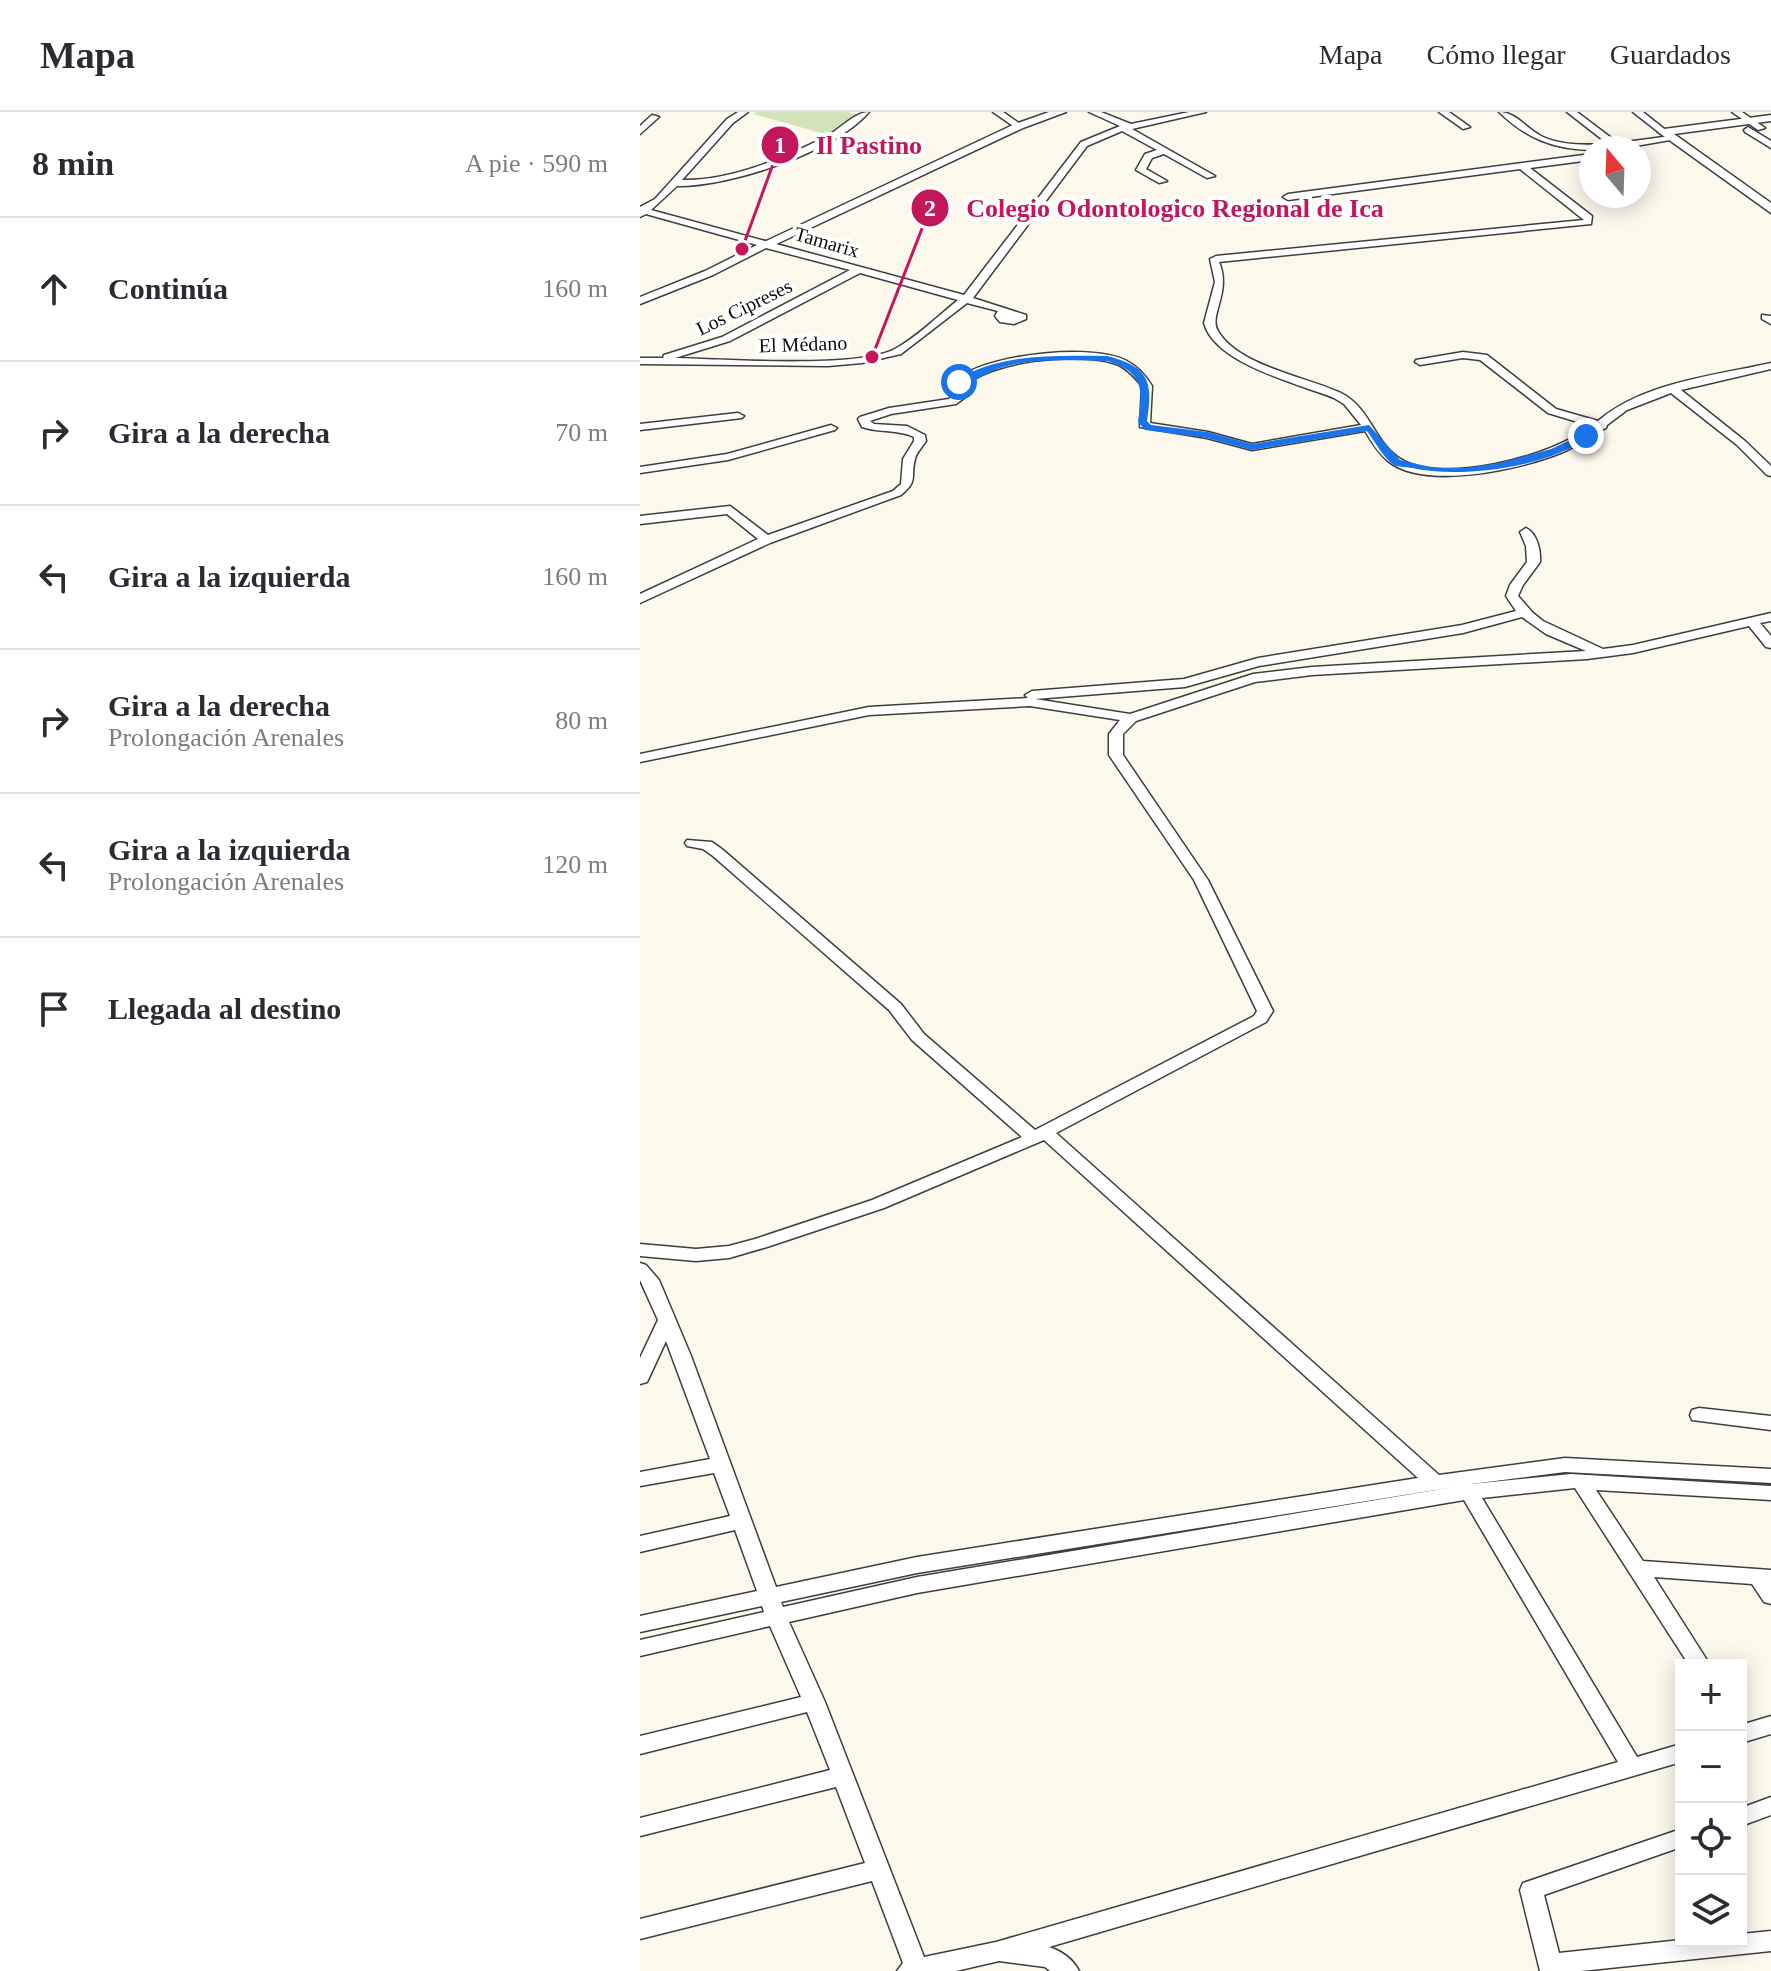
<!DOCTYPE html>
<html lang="es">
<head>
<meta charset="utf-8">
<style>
	:root { --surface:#fff; --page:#f2f2f3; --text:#2b2b33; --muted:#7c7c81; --line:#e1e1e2 }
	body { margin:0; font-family:Georgia,serif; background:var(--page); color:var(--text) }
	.controls { position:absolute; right:24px; bottom:24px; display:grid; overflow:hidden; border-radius:0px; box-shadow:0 4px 20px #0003 }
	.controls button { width:72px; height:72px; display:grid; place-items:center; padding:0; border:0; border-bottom:2px solid var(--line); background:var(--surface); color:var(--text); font:40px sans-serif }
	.compass { position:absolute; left:939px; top:24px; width:72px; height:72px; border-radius:50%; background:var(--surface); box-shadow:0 4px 20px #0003; rotate:341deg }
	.stop { position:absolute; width:24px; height:24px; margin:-18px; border:6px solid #1a73e8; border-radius:50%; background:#fff }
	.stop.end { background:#1a73e8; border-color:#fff; box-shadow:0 2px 8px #0008 }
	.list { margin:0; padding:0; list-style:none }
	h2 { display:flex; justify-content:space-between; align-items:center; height:104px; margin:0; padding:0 32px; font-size:34px }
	h2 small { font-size:26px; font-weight:400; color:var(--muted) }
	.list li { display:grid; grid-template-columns:52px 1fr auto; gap:24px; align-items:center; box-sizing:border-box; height:144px; padding:0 32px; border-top:2px solid var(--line) }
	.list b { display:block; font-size:30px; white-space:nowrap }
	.list p { margin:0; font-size:26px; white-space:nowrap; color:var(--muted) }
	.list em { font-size:26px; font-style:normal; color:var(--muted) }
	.icon { flex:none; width:44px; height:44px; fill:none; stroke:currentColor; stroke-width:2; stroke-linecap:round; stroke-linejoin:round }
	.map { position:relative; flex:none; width:1131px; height:1859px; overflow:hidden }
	header { display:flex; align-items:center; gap:48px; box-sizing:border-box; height:112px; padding:0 40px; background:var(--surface); border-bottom:2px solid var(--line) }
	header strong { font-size:38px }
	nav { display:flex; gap:44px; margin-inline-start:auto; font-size:28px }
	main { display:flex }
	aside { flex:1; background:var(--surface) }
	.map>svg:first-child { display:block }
	.green { fill:#d2e3ba }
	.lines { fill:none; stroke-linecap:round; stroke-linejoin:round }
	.minor-casing { stroke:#3e3e3e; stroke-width:3 }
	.tertiary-casing { stroke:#3e3e3e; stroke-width:3 }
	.minor { fill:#fff; fill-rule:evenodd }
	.tertiary { fill:#fff; fill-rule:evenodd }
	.route { fill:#1a73e8 }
	.labels { text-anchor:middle; stroke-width:8; stroke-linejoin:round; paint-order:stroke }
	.far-street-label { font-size:20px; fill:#0b0b0b; stroke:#fff }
	.leader { fill:none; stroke:#c2185b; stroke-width:3 }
	.callout-dot { fill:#c2185b; stroke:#fff; stroke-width:3 }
	.mark-label { font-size:24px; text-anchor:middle; font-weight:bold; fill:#fff }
	.callout-label { font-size:26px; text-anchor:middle; font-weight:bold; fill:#c2185b; stroke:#fff; stroke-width:8; stroke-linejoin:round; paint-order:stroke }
</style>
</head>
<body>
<header>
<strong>Mapa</strong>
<nav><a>Mapa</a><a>Cómo llegar</a><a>Guardados</a></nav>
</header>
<main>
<aside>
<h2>8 min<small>A pie · 590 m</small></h2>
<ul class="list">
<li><svg class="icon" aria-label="ahead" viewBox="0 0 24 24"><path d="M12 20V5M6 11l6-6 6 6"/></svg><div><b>Continúa</b></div><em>160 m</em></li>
<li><svg class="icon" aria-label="right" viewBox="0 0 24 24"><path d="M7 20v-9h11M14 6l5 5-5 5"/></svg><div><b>Gira a la derecha</b></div><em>70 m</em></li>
<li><svg class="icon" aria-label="left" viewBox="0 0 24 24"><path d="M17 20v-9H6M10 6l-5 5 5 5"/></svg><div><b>Gira a la izquierda</b></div><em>160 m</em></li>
<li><svg class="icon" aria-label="right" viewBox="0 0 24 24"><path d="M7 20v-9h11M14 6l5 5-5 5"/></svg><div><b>Gira a la derecha</b><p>Prolongación Arenales</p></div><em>80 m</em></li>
<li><svg class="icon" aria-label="left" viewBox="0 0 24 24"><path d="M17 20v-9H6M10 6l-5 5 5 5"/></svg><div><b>Gira a la izquierda</b><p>Prolongación Arenales</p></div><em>120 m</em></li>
<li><svg class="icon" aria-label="arrive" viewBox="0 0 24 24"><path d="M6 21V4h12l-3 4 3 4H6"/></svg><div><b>Llegada al destino</b></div></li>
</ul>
</aside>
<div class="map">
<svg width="1131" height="1859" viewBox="0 0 1131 1859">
	<rect width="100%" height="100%" fill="#fdf8ec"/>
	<path class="green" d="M 117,0 L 208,0 L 218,3 L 192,24 L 113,2 Z"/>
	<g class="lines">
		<defs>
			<g id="minor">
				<path d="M 98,0 L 108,0 L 93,11 L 42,68 C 91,69 144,46 187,24 C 200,17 215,0 229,0 C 195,40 89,75 37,74 L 11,98 L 324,183 L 441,30 L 480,14 L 449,0 L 461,0 L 491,12 L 549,0 L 566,0 L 492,17 L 575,64 L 567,66 L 524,42 L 512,46 L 506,57 L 527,69 L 519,71 L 496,58 L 505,42 L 517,38 L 482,19 L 447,34 L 333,186 L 386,203 L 386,207 L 374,212 L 360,210 L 355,204 L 358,199 L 327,191 L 261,242 L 222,251 L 188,254 L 0,252 L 0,246 L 23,246 L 24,243 L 82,225 L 210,158 L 126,136 L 73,163 L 0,192 L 0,185 L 65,159 L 117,133 L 6,102 L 0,105 L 0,95 L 15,87 L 87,7 ZM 220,161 L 318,188 C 298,204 277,225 255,237 C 218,257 83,247 35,246 L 90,229 Z"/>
				<path d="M 353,0 L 363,0 L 383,14 L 376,16 Z"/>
				<path d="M 799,0 L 809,0 L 830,15 L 823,17 Z"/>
				<path d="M 859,0 C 877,0 887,18 903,25 C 923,34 947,33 968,32 L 927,0 L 937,0 L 978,31 L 1031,24 L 1036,27 L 984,36 L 951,36 L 950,38 C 912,37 886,26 859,0 Z"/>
				<path d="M 993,0 L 1003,0 L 1028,20 L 1021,22 Z"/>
				<path d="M 1092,0 L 1102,0 L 1125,16 L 1118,18 Z"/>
				<path d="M 12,3 L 19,5 L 0,22 L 0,14 Z"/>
				<path d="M 1108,15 L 1131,29 L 1131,36 L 1105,20 L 1104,18 Z"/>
				<path d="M 951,42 L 951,48 L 890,56 L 952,104 L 951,112 L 579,150 C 592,180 568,204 578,219 C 598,254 667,265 701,281 C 729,295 733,326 756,344 C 796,376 914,344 951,314 L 908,301 L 840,248 L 823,246 L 780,253 L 775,250 L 776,248 L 823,240 L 847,243 L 916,297 L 958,309 C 1004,270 1073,264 1131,251 L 1131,257 L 1041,278 L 1105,329 L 1131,354 L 1131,364 L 1127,363 L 1097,333 L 1031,281 L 987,298 L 967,313 L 966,316 C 951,321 938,334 923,340 C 882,357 785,379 748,349 C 738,341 731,329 725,319 L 612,338 L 567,326 L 500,315 L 502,274 C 494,264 485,254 473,251 C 438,240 348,248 323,276 L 324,286 L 316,292 L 251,302 L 230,309 L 234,312 L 267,314 L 285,323 L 286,329 C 283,334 276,341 275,347 C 270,365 279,368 261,383 L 130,431 L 0,491 L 0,482 L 118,427 L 87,402 L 0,412 L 0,404 L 90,394 L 128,423 L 253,379 L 261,372 L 263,347 L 274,329 L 274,325 C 258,317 239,321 222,315 L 218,307 L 220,305 L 249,296 L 309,287 L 312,285 L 312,275 C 315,270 319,265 325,262 C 357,242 451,232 485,248 C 497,254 506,264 512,274 L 510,311 L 568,320 L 612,332 L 721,313 L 704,292 L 694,286 C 659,272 575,252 564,211 L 575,170 L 570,147 L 576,144 L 944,108 L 880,57 L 648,88 L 643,85 L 648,82 Z"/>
				<path d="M 1122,203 L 1131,204 L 1131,212 L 1122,207 Z"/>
				<path d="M 98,301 L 104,304 L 102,306 L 0,318 L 0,312 Z"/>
				<path d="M 191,313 L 197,316 L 195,318 L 88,348 L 0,361 L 0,355 L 87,342 Z"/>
				<path d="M 886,416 C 897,421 901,439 900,450 L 883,473 L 878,484 L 893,501 L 903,509 L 963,537 L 993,533 L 1131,501 L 1131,509 L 1120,511 L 1131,524 L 1131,536 L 1126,535 L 1109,514 L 993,541 L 947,547 L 672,563 L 615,570 L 496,609 L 483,622 L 483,643 L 568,768 L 633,899 L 626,910 L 416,1021 L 799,1363 L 925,1346 L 1131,1357 L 1131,1371 L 925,1360 L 831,1372 L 931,1362 L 1131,1374 L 1131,1388 L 956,1378 L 1003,1449 L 1131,1458 L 1131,1492 L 1124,1490 L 1112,1472 L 1014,1465 L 1070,1553 L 1049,1553 L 935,1376 L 842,1386 L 997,1645 L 1041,1632 L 1041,1650 L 409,1835 C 421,1839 433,1847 439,1859 L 410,1859 L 405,1855 L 359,1849 L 316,1859 L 257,1859 L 263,1851 L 232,1769 L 0,1827 L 0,1807 L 225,1751 L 196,1675 L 0,1724 L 0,1706 L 190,1658 L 167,1600 L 0,1642 L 0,1624 L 161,1585 L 130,1514 L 0,1544 L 0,1528 L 124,1500 L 122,1494 L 0,1520 L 0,1504 L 117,1479 L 95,1418 L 0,1440 L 0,1424 L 90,1404 L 74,1361 L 0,1374 L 0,1360 L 70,1347 L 26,1229 L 7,1270 L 0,1272 L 0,1246 L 18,1208 L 0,1168 L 0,1151 L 6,1153 L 19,1168 L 51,1244 L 136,1475 L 277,1445 L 778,1366 L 404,1028 L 244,1096 L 127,1135 L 89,1146 L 56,1149 L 0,1144 L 0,1132 L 56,1137 L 89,1134 L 115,1127 L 232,1088 L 382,1025 L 272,928 L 249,898 L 73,744 L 63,737 L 47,734 L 45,731 L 47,728 L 72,730 L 83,738 L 261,892 L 284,922 L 395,1018 L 614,904 L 617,899 L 554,768 L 469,643 L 469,622 L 480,608 L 390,594 L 229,603 L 0,650 L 0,642 L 229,595 L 388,586 L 385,583 L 392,579 L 544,567 L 618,546 L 822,513 L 876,499 L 866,484 L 870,473 L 887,450 L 886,434 L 880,420 ZM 882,505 L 906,522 L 946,539 L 672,555 L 613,562 L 490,602 L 395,587 L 545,575 L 619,554 L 823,521 ZM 814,1375 L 277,1465 L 143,1495 L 141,1490 L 277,1461 ZM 824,1388 L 978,1650 L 356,1830 L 284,1845 L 185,1590 L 149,1510 L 277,1481 Z"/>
				<path d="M 1059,1296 L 1131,1304 L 1131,1318 L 1052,1308 L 1050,1303 L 1052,1298 Z"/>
				<path d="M 1131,1604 L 1131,1622 L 1101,1631 L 1101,1613 Z"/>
				<path d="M 1131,1685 L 1131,1703 L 1101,1714 L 1101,1696 Z"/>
				<path d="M 1041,1717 L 1041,1735 L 904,1783 L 919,1841 L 1041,1828 L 1101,1829 L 1101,1822 L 1131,1819 L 1131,1839 L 941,1859 L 900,1859 L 880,1778 L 883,1771 Z"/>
			</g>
			<g id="tertiary">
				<path d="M 409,0 L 426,0 L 383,16 L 130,135 L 120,132 L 375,12 Z"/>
				<path d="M 1131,3 L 1131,9 L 1034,22 L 1131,91 L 1131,101 L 1018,20 L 1024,17 Z"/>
			</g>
		</defs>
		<use href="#minor" class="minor-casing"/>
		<use href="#tertiary" class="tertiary-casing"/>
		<use href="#minor" class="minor"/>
		<use href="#tertiary" class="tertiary"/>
	</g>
	<path class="route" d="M 467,244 C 510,255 513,270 507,309 L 511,313 L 568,320 L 612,332 L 729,313 L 760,348 L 794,356 L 826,356 L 859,351 L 911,337 L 943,322 L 951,324 C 909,355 822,367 772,356 C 767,355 758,355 754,353 C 743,346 734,328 727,319 L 612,338 L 567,326 L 505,318 L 498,310 C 503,277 504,260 467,249 C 432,249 394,245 360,256 C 347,260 326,276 314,270 C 359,240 416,244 467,244 Z"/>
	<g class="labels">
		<g class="far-street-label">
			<text transform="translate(187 130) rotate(16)" y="7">Tamarix</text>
			<text transform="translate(104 195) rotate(-26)" y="7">Los Cipreses</text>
			<text transform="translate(163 232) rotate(-2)" y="7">El Médano</text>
		</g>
	</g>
	<path class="leader" d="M102 137L140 33M232 245L290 96"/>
	<g class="callout-dot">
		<circle cx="102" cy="137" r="8"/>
		<circle cx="232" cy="245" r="8"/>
		<circle cx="140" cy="33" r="20"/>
		<circle cx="290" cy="96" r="20"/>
	</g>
	<g class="mark-label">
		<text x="140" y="41">1</text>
		<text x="290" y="104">2</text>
	</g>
	<g class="callout-label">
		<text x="229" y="42">Il Pastino</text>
		<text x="535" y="105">Colegio Odontologico Regional de Ica</text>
	</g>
</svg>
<div class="controls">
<button>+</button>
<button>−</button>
<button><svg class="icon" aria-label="locate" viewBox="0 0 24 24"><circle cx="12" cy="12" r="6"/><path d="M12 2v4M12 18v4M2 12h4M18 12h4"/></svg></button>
<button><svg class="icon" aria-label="layers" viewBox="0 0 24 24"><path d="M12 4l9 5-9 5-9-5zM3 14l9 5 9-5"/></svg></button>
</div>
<svg class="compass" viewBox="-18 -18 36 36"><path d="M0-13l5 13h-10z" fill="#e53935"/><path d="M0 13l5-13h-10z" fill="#7c7c81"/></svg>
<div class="stop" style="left:319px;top:270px"></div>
<div class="stop end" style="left:946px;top:324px"></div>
</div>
</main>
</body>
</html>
